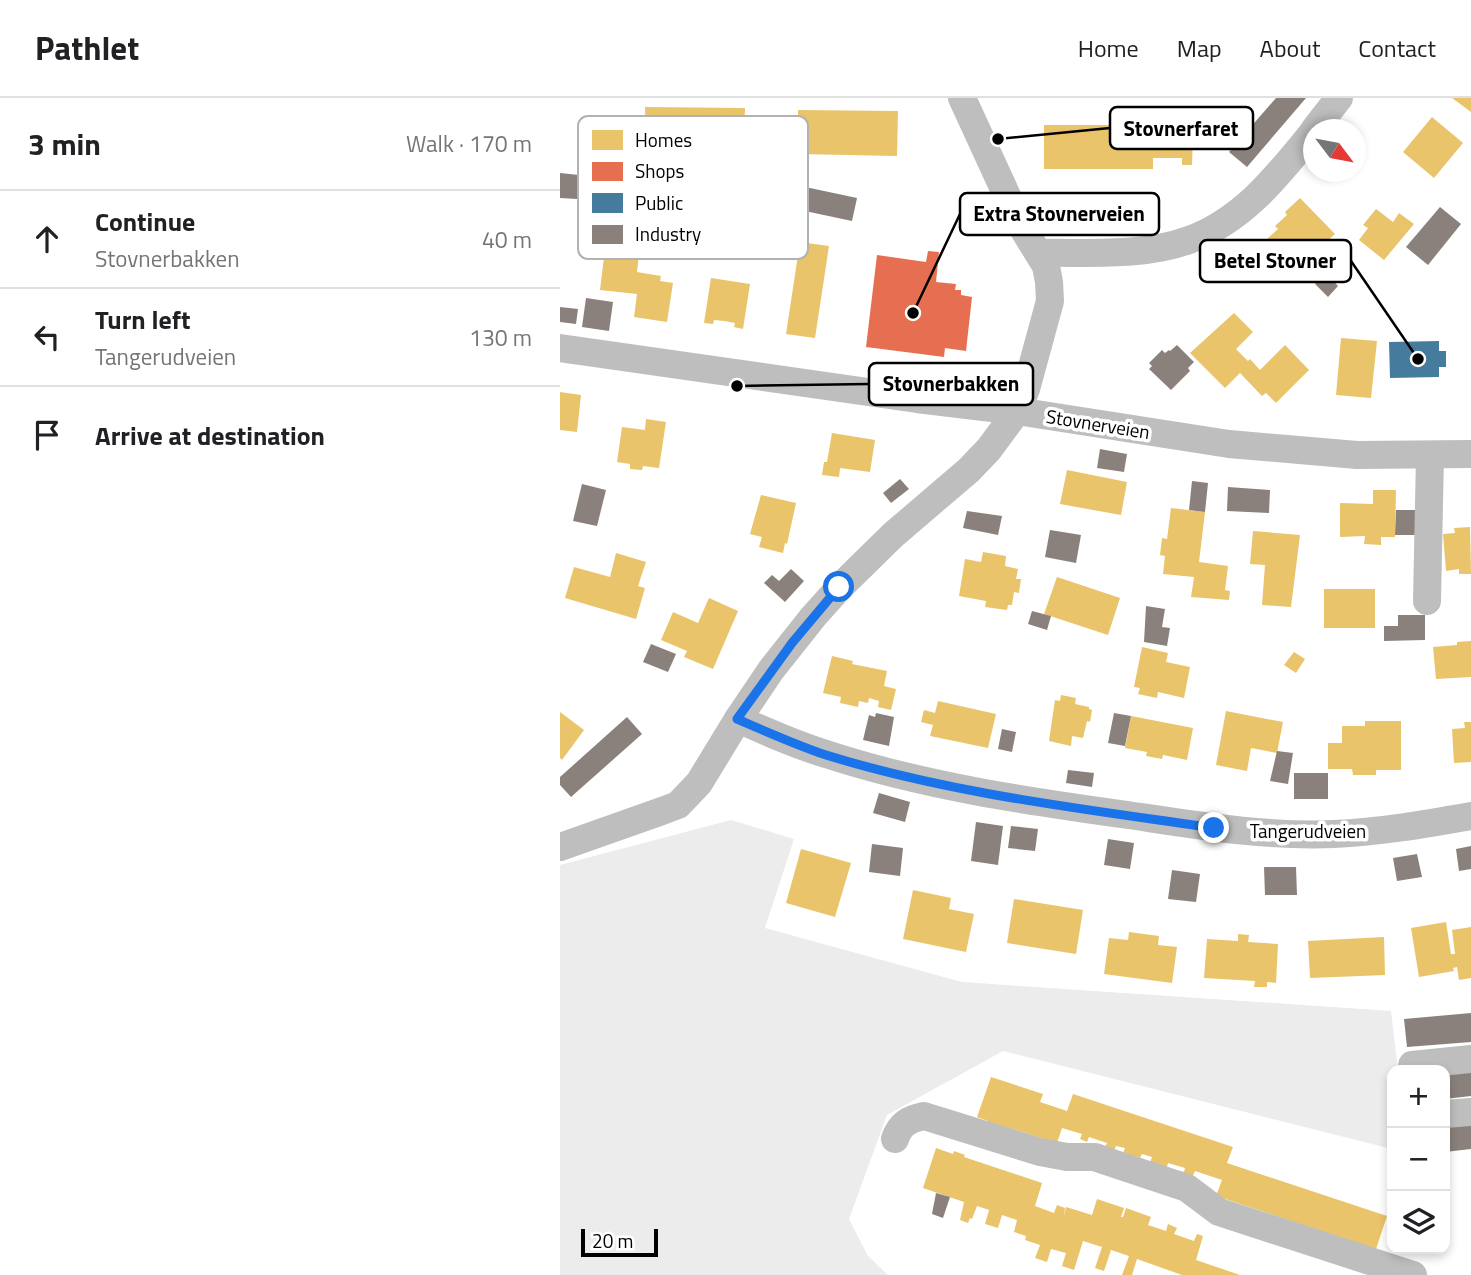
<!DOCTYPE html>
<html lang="en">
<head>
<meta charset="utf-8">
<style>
	:root { --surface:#fff; --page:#f2f2f2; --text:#202124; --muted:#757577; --line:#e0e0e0 }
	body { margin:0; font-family:"Titillium Web",sans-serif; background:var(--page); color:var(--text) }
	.controls { position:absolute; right:21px; bottom:21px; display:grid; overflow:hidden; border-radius:14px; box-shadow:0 4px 10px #0003 }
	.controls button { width:63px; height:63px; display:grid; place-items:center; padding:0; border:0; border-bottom:2px solid var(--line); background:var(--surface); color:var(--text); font:35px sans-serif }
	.compass { position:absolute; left:743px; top:21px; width:63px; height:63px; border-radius:50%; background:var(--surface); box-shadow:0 4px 10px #0003; rotate:122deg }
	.scale { position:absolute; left:21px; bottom:18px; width:77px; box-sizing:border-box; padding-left:7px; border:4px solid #000; border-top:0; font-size:19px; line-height:24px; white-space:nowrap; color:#000; -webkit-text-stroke:5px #fff; paint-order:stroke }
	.stop { position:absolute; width:21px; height:21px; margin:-16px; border:5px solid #1a73e8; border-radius:50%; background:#fff }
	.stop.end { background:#1a73e8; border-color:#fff; box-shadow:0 2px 7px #0008 }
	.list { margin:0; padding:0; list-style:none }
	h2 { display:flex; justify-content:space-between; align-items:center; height:91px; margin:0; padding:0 28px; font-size:30px }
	h2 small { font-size:23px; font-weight:400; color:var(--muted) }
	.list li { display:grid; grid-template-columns:46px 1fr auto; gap:21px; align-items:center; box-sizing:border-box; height:98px; padding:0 28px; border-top:2px solid var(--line) }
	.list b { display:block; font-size:26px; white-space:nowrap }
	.list p { margin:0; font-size:23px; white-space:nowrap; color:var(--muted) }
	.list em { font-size:23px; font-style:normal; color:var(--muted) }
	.icon { flex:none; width:38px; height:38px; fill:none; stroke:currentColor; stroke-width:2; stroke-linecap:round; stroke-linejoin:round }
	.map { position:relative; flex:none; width:911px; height:1177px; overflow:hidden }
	header { display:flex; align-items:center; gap:42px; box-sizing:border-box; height:98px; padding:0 35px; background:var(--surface); border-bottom:2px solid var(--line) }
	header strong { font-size:33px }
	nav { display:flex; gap:38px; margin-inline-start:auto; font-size:24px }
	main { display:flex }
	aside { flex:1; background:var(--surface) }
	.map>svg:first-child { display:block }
	.green { fill:#ececec }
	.homes { fill:#e9c46a }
	.shops { fill:#e76f51 }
	.public { fill:#457b9d }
	.industry { fill:#8a817c }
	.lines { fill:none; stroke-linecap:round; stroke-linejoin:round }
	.minor { stroke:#bebebe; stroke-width:28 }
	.route { stroke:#1a73e8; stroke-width:9 }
	.labels { text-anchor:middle; stroke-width:7; stroke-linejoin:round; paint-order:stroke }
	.street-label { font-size:19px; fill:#000; stroke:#fff }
	.key { fill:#fff; stroke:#b2b2b2; stroke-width:2 }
	.key-label { font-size:19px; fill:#000 }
	.leader { fill:none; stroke:#000; stroke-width:2.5 }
	.callout-dot { fill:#000; stroke:#fff; stroke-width:2.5 }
	.callout { fill:#fff; stroke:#000; stroke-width:2.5 }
	.callout-label { font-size:21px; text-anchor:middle; font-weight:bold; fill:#000 }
</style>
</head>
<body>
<header>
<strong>Pathlet</strong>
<nav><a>Home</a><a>Map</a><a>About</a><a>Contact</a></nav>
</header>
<main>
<aside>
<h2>3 min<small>Walk · 170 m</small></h2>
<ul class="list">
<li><svg class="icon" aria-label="ahead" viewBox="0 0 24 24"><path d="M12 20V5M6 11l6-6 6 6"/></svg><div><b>Continue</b><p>Stovnerbakken</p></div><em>40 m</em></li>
<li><svg class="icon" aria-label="left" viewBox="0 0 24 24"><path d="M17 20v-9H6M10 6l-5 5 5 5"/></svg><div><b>Turn left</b><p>Tangerudveien</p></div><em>130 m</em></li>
<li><svg class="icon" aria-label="arrive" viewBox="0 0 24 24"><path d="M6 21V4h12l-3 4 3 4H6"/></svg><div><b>Arrive at destination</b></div></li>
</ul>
</aside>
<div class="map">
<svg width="911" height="1177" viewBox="0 0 911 1177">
	<rect width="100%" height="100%" fill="#fff"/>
	<path class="green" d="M 171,722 L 234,741 L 205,830 L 402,884 L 831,913 L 838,972 L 832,972 L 832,1051 L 443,953 L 327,1017 L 289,1121 L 308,1158 L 328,1177 L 0,1177 L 0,767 Z"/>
	<g class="homes">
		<path d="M 892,0 L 911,0 L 911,14 Z"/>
		<path d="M 85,9 L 185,10 L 184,50 L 173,50 L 173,43 L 160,43 L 160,55 L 125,54 L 125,43 L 96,42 L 96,49 L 86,49 Z"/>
		<path d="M 238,12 L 338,13 L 337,58 L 238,56 Z"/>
		<path d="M 872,19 L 903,45 L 874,80 L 843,54 Z"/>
		<path d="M 484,27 L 633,27 L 638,29 L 637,37 L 633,37 L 632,67 L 622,67 L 622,60 L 593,60 L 593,71 L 484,71 Z"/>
		<path d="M 740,100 L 775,136 L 747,162 L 731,145 L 721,156 L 707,141 L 718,131 L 715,128 L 727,117 L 725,114 Z"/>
		<path d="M 816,111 L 833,124 L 839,115 L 854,126 L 824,162 L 799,142 L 808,130 L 803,127 Z"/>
		<path d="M 47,134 L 81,139 L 77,174 L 101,178 L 100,183 L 113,185 L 107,224 L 74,219 L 77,196 L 40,192 Z"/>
		<path d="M 240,144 L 269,148 L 255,240 L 226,236 Z"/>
		<path d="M 151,180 L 190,186 L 183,231 L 174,229 L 175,225 L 164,223 L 154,222 L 153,226 L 144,225 Z"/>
		<path d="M 674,215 L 693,234 L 676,251 L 688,263 L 690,261 L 700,272 L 725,247 L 749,272 L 716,305 L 706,295 L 702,298 L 680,275 L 665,290 L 630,255 Z"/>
		<path d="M 781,240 L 817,243 L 811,300 L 776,297 Z"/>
		<path d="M 0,294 L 21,297 L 17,334 L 0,332 Z"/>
		<path d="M 86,321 L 106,324 L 99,370 L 83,368 L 82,372 L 70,371 L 70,366 L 57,364 L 62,329 L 85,332 Z"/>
		<path d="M 272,335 L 315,342 L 310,374 L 280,370 L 279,379 L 262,377 L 264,364 L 267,364 Z"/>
		<path d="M 507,372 L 567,384 L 561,417 L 500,406 Z"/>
		<path d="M 813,392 L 836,392 L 835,439 L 821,439 L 821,447 L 804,446 L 805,438 L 780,439 L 780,405 L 813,406 Z"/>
		<path d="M 201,397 L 236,405 L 227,446 L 225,445 L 223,455 L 199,449 L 202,439 L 190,436 Z"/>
		<path d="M 611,410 L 645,414 L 639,464 L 668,468 L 665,492 L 670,493 L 669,502 L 631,499 L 634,479 L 603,476 L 605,458 L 600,457 L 602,440 L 607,441 Z"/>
		<path d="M 910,429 L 911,476 L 899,476 L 899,471 L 886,473 L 883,436 L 895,435 L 894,430 Z"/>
		<path d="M 693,433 L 740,437 L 731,509 L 702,507 L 705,467 L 690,466 Z"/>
		<path d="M 423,454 L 446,458 L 445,468 L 458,471 L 456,481 L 461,481 L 459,495 L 454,494 L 452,507 L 448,507 L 447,512 L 425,509 L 426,503 L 399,498 L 405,461 L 421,464 Z"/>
		<path d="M 56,455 L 86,464 L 78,488 L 85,490 L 76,521 L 5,500 L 14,469 L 50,479 Z"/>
		<path d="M 497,479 L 560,500 L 548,537 L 484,516 Z"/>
		<rect x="764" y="491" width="51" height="39"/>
		<path d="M 149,500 L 178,513 L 153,571 L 124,559 L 127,553 L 101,542 L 113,514 L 138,525 Z"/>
		<path d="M 911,543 L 911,579 L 876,581 L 873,549 L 897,547 L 897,544 Z"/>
		<path d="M 582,549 L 608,555 L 606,564 L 630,569 L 624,600 L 598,594 L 597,600 L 578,596 L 580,590 L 574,589 Z"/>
		<path d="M 734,554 L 745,561 L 736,575 L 724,567 Z"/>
		<path d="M 272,558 L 293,563 L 292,566 L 327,573 L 324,588 L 336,591 L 331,612 L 318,609 L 319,603 L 309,600 L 308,605 L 299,603 L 298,609 L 280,605 L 281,599 L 263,595 Z"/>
		<path d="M 501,597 L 516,600 L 515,606 L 529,609 L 529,611 L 532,612 L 530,624 L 527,623 L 523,640 L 512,638 L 511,648 L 489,643 L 495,602 L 500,603 Z"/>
		<path d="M 378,603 L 436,616 L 428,650 L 370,638 L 373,627 L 361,624 L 364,612 L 375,615 Z"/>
		<path d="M 666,613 L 723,624 L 717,655 L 691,650 L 687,673 L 656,667 Z"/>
		<path d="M 0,614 L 24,632 L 2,662 L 0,660 Z"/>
		<path d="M 571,618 L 633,630 L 627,662 L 603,657 L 602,661 L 586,658 L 587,654 L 565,650 Z"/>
		<path d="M 805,623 L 841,623 L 841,672 L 816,672 L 816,677 L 793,677 L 792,671 L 768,671 L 768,645 L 782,645 L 782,628 L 805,628 Z"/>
		<path d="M 904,624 L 911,624 L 911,664 L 894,665 L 892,631 L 905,630 Z"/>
		<path d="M 241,751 L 291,765 L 275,819 L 226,805 Z"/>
		<path d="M 353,792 L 391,800 L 389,811 L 414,816 L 406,854 L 343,841 Z"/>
		<path d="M 454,801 L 523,812 L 516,856 L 447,845 Z"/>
		<path d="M 886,824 L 891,856 L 895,856 L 892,832 L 911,829 L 911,880 L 899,882 L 897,869 L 893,870 L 894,873 L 859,879 L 851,830 Z"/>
		<path d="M 569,834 L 599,838 L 598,847 L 617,849 L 612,885 L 544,876 L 549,840 L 568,842 Z"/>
		<path d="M 678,836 L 689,837 L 688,844 L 718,846 L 716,885 L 707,884 L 707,889 L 694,889 L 695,883 L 644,880 L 647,841 L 678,843 Z"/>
		<path d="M 824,839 L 825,877 L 750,880 L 748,843 Z"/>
		<path d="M 431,979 L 483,996 L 480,1004 L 507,1013 L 513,996 L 673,1049 L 667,1065 L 827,1118 L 816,1151 L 656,1098 L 662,1082 L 635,1073 L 631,1083 L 620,1073 L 624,1074 L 625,1070 L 608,1065 L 607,1069 L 588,1070 L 592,1059 L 582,1056 L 580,1060 L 575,1058 L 561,1061 L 565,1050 L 556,1048 L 552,1058 L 545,1049 L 547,1045 L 529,1039 L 527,1044 L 520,1041 L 522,1036 L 502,1030 L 497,1045 L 443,1028 L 441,1034 L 426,1029 L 428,1023 L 417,1019 Z"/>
		<path d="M 376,1050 L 393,1056 L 394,1053 L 405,1057 L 404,1059 L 482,1085 L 475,1108 L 494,1115 L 497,1107 L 505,1110 L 504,1118 L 506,1109 L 532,1117 L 537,1101 L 564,1110 L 561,1119 L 563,1119 L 566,1110 L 591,1119 L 588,1127 L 606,1133 L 608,1126 L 617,1130 L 614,1136 L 634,1143 L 637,1136 L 643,1138 L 636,1162 L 680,1177 L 622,1177 L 577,1161 L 572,1177 L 562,1177 L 569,1158 L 551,1152 L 544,1173 L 535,1170 L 542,1149 L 523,1143 L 514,1172 L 502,1168 L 506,1155 L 491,1151 L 487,1164 L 475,1160 L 480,1147 L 465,1142 L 466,1138 L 454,1134 L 457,1122 L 442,1117 L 438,1130 L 425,1126 L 429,1112 L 417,1108 L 412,1121 L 410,1120 L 408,1125 L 400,1122 L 404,1104 L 363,1090 Z"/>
	</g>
	<path class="shops" d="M 368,153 L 379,154 L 376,184 L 396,186 L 395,192 L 401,192 L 401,197 L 412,199 L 406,253 L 385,250 L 384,259 L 306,249 L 317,157 L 366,164 Z"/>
	<path class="public" d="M 879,243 L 879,253 L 886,253 L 886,269 L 879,269 L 879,279 L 830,280 L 829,244 Z"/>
	<g class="industry">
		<path d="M 716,0 L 746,0 L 687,69 L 669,54 Z"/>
		<path d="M 0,75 L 19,77 L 17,101 L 0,100 Z"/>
		<path d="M 217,83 L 297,100 L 292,123 L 212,106 Z"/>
		<path d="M 880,109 L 901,126 L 868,167 L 846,149 Z"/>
		<path d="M 766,175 L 778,188 L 768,199 L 755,186 Z"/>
		<path d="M 26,200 L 53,204 L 49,233 L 22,229 Z"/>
		<path d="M 0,209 L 18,211 L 16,226 L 0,224 Z"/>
		<path d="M 617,247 L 634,264 L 628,270 L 630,273 L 611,292 L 589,271 L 592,268 L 589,265 L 602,252 L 605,255 L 609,252 L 610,253 Z"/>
		<path d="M 540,351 L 567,356 L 564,374 L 537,370 Z"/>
		<path d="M 340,381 L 349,391 L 331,405 L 323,395 Z"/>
		<path d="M 632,383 L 648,385 L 645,414 L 629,412 Z"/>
		<path d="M 22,386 L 46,392 L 37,428 L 13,423 Z"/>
		<path d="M 668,389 L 710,392 L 709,415 L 667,413 Z"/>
		<path d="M 836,412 L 857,412 L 856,437 L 835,437 Z"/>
		<path d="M 407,413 L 442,418 L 438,437 L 403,430 Z"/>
		<path d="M 490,432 L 521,437 L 516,465 L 485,459 Z"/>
		<path d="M 231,471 L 244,483 L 225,504 L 204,485 L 212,477 L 219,483 Z"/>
		<path d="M 586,508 L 605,511 L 602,529 L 610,530 L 607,548 L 584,544 Z"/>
		<path d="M 472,513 L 491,518 L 487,532 L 468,526 Z"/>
		<path d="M 838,517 L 865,517 L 865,542 L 824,543 L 824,528 L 838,528 Z"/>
		<path d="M 91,546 L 116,556 L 108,574 L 83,564 Z"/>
		<path d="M 316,615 L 334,619 L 329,648 L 303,642 L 309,617 L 315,619 Z"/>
		<path d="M 554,615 L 571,618 L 565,648 L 548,645 Z"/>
		<path d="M 67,619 L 82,636 L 11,699 L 0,687 L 0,679 Z"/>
		<path d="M 442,631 L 456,634 L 452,654 L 438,651 Z"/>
		<path d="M 717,653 L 733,655 L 728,686 L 710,683 Z"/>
		<path d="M 508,672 L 534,675 L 532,689 L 506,685 Z"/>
		<rect x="734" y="675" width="34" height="26"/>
		<path d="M 319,695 L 350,704 L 345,724 L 313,715 Z"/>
		<path d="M 416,724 L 443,728 L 438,767 L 411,763 Z"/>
		<path d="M 451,728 L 478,731 L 475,753 L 448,750 Z"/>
		<path d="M 548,741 L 574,745 L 570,771 L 544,767 Z"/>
		<path d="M 312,746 L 343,750 L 340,778 L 309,774 Z"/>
		<path d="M 911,748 L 911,771 L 899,773 L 896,751 Z"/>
		<path d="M 857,756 L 862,779 L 837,783 L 833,760 Z"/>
		<path d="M 704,769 L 736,769 L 737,797 L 705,797 Z"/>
		<path d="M 612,772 L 640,776 L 636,804 L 608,801 Z"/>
		<path d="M 911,915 L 911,944 L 847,949 L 844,921 Z"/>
		<path d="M 911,971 L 911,998 L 885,1001 L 885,973 Z"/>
		<path d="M 911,1023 L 911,1051 L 885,1054 L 885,1025 Z"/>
		<path d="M 376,1095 L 390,1099 L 383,1120 L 372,1116 Z"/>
	</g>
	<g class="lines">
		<g class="minor">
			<path d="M 754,32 L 779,0"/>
			<path d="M 479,155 C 527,154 583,159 629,142 C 684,122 719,76 754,33"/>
			<path d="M 0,250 L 357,301 L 457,313 L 669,346 L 797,357 L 911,356"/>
			<path d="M 867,503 L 870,358"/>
			<path d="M 178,621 C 207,634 236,647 266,656 C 364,688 466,703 568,717 C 636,727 705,739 774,736 C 820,734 866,726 911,718"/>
			<path d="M 0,749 L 102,713 L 118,707 L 139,685 L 178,621 L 211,572 L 253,519 L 279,490 L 333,437 L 409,372 L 429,351 L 457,313 L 466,291 L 490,203 L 489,184 L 486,168 L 459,124 L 402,0"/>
			<path d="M 852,967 L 911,961"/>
			<path d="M 885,1016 L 911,1014"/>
			<path d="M 335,1041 C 340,1026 349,1021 364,1018 L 480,1054 L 507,1059 L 535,1059 L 546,1063 L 627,1090 L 659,1114 L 853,1177"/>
		</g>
	</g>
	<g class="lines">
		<path class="route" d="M 279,489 L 232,545 L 177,621 C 207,634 236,647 266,657 C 392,696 524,711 654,730"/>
	</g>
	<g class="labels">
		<g class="street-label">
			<text transform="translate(538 326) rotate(9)" y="7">Stovnerveien</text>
			<text x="748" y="740">Tangerudveien</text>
		</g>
	</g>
	<rect x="18" y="18" width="230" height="143" rx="10" class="key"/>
	<rect x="32" y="32" width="31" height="20" fill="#e9c46a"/>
	<rect x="32" y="64" width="31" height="19" fill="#e76f51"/>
	<rect x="32" y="95" width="31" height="20" fill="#457b9d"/>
	<rect x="32" y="127" width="31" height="19" fill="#8a817c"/>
	<g class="key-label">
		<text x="75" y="49">Homes</text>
		<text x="75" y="80">Shops</text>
		<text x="75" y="112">Public</text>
		<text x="75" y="143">Industry</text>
	</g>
	<path class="leader" d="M438 41L550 30M353 215L400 116M858 261L791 163M177 288L309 286"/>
	<g class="callout-dot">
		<circle cx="438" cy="41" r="7"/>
		<circle cx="353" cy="215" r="7"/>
		<circle cx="858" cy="261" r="7"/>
		<circle cx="177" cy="288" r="7"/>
	</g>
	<g class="callout">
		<rect x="550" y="9" width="143" height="42" rx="7"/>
		<rect x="400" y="95" width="199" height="42" rx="7"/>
		<rect x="640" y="142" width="151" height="42" rx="7"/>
		<rect x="309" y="265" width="164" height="42" rx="7"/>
	</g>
	<g class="callout-label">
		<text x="621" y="38">Stovnerfaret</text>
		<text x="499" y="123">Extra Stovnerveien</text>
		<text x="715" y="170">Betel Stovner</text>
		<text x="391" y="293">Stovnerbakken</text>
	</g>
</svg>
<div class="controls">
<button>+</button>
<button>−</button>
<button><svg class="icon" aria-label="layers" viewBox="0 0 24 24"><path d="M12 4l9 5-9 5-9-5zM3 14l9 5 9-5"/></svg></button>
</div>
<svg class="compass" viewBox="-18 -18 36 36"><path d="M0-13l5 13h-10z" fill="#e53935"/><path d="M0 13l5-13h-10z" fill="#757577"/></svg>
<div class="scale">20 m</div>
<div class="stop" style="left:279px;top:489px"></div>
<div class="stop end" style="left:654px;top:730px"></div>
</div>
</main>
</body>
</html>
